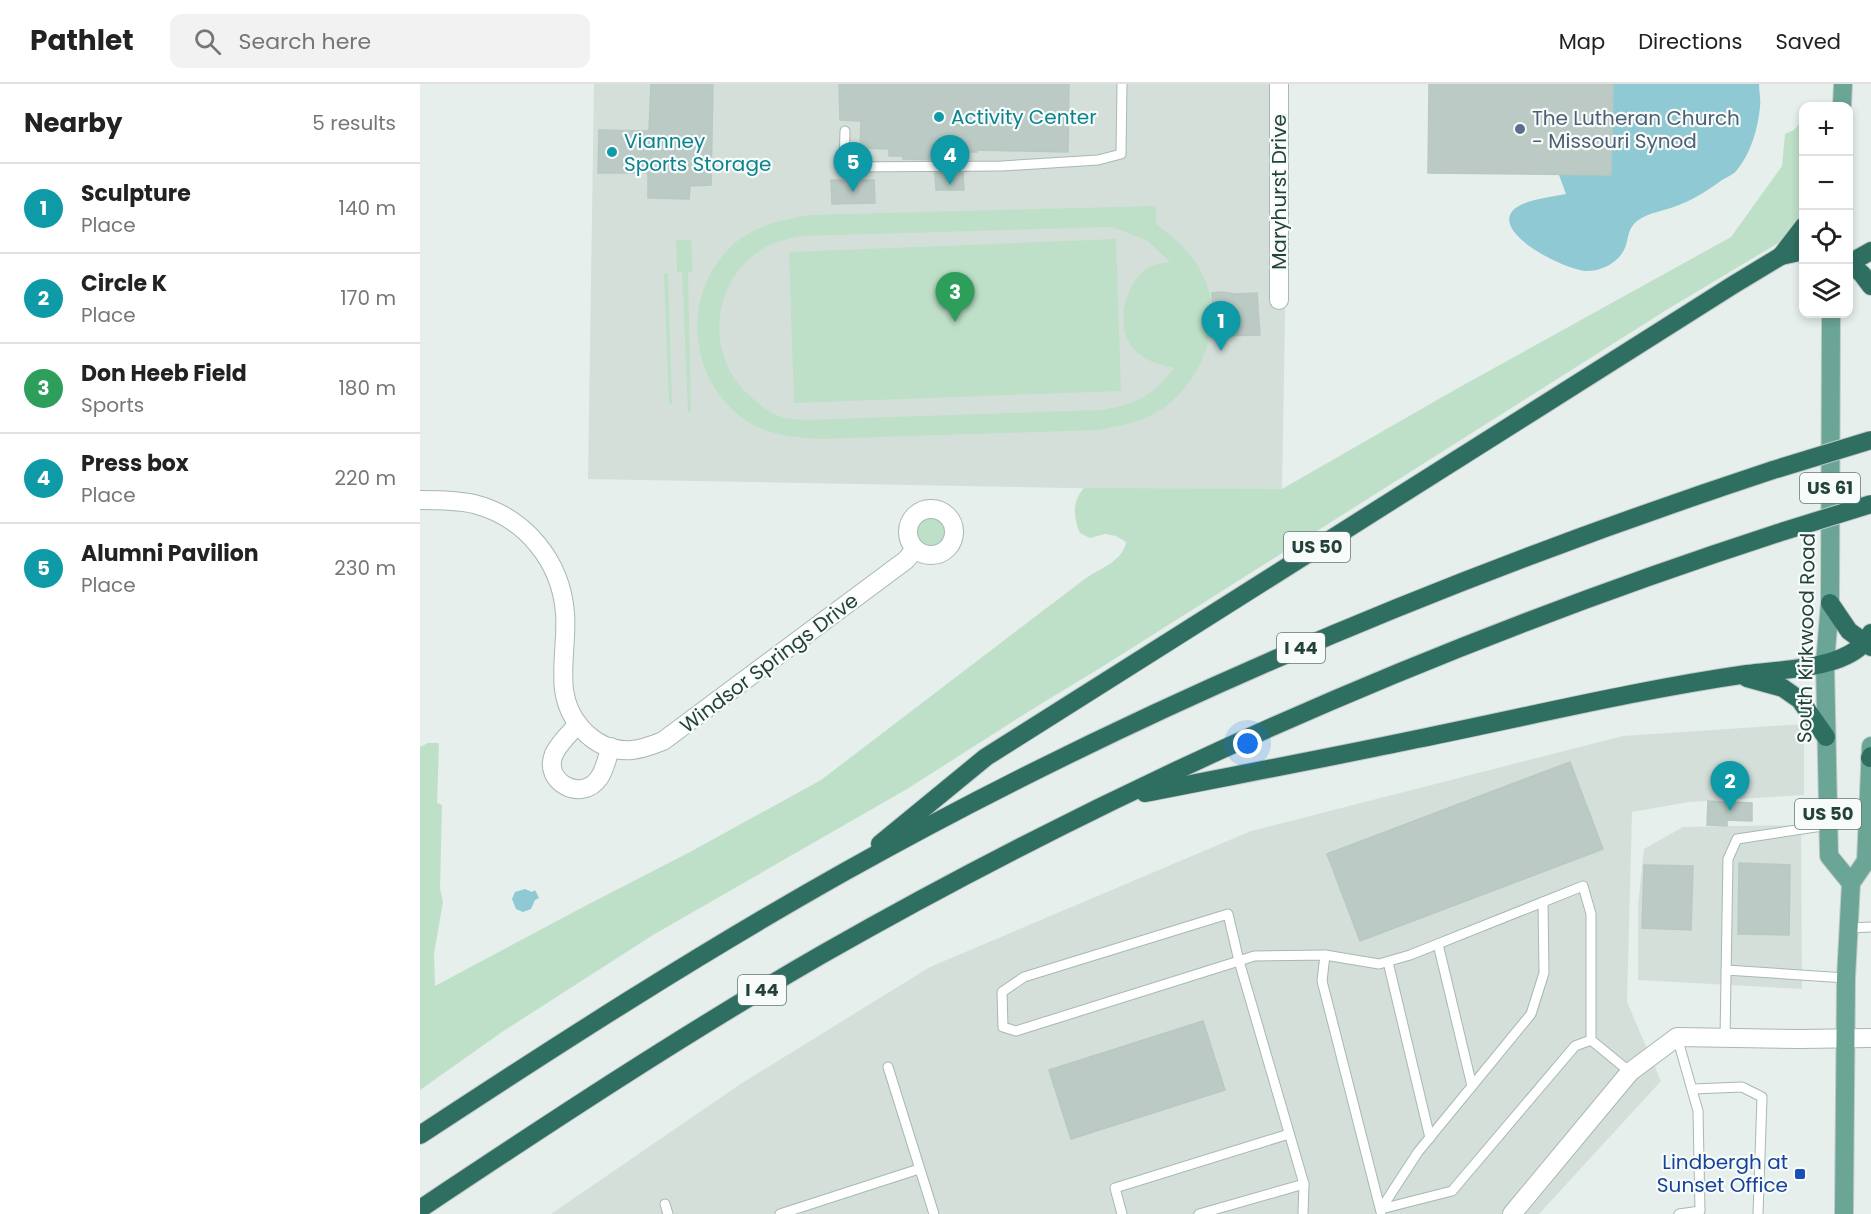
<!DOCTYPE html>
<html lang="en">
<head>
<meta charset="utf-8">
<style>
	:root { --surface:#fff; --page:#f2f2f2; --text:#222; --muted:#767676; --line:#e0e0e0; --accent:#804e3d }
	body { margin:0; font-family:Poppins,sans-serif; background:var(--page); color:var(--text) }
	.controls { position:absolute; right:18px; top:18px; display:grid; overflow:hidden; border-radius:12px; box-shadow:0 3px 9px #0003 }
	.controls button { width:54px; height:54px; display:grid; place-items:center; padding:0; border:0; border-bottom:2px solid var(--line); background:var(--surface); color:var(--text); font:30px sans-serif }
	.you { position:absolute; left:828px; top:660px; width:21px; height:21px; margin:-15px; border:4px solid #fff; border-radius:50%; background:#1a73e8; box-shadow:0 0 0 9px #1a73e833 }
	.badge { display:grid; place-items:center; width:39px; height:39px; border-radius:50%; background:var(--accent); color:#fff; font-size:20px; font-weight:700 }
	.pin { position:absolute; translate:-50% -50px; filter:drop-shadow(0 2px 3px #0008) }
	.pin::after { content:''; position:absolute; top:32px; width:21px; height:18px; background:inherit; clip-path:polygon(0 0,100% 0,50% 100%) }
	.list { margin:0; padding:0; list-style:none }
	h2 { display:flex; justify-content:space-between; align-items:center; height:78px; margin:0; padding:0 24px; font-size:26px }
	h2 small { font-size:20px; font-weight:400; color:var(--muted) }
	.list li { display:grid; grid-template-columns:39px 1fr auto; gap:18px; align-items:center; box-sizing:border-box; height:90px; padding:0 24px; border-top:2px solid var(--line) }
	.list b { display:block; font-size:22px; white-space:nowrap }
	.list p { margin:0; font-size:20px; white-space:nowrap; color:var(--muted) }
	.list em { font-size:20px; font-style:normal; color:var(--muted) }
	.icon { flex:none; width:33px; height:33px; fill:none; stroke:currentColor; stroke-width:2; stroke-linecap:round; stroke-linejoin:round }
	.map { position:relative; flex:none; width:1451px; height:1130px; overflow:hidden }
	header { display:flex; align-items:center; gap:36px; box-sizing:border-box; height:84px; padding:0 30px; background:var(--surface); border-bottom:2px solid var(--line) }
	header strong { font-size:28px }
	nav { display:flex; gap:33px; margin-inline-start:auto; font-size:21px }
	.search { width:420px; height:54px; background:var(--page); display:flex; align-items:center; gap:15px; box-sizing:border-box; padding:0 21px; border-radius:12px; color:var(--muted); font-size:22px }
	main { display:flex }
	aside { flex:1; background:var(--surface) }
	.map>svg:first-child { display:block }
	.built { fill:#d4dfda }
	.green { fill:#bfe0c8; fill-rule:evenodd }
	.water { fill:#8ec9d4 }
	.building { fill:#bbcac4; stroke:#b8c9c2; stroke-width:1.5 }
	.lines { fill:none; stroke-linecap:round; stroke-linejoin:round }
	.lane-casing { stroke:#a8b8b2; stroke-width:11 }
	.street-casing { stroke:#a8b8b2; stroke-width:20 }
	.primary-casing { stroke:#c2cac8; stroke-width:20 }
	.highway-casing { stroke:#c2cac8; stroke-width:20 }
	.lane { stroke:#fff; stroke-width:9 }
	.street { stroke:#fff; stroke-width:18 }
	.primary { stroke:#6aa596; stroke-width:18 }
	.highway { stroke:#2f6f62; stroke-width:18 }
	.highway-bridge-casing { stroke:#c2cac8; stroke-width:20; stroke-linecap:butt }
	.highway-bridge { stroke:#2f6f62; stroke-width:18 }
	.culture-dot { fill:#0f9aa8; stroke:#f7fbf9; stroke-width:2 }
	.service-dot { fill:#5c6f8a; stroke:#f7fbf9; stroke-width:2 }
	.transit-dot { fill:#1a4fb4; stroke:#f7fbf9; stroke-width:2 }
	.labels { text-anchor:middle; stroke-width:4.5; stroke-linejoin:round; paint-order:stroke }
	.shield { fill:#f7fbf9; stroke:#637a73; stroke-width:1.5 }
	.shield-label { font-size:18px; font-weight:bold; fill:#24423a }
	.culture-label { font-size:20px; fill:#0d838f; stroke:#f7fbf9; text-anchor:start }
	.service-label { font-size:20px; fill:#4e5e75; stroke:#f7fbf9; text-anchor:start }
	.street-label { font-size:20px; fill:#24423a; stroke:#f7fbf9 }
	.transit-label { font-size:20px; fill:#164399; stroke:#f7fbf9; text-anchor:end }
</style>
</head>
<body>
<header>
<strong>Pathlet</strong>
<div class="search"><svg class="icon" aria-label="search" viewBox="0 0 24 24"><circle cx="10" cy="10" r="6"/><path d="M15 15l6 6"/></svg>Search here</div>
<nav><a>Map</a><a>Directions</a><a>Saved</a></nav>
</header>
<main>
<aside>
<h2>Nearby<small>5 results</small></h2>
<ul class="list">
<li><span class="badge" style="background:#0f9aa8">1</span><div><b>Sculpture</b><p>Place</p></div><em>140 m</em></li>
<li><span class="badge" style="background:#0f9aa8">2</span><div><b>Circle K</b><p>Place</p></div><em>170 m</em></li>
<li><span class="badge" style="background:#2e9e5b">3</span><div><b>Don Heeb Field</b><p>Sports</p></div><em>180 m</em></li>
<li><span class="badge" style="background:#0f9aa8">4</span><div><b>Press box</b><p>Place</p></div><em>220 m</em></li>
<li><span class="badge" style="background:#0f9aa8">5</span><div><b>Alumni Pavilion</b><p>Place</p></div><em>230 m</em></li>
</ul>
</aside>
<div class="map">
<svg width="1451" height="1130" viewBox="0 0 1451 1130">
	<rect width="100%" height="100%" fill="#e6efeb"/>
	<g class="built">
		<path d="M 174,0 L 869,0 L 862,405 L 755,406 L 168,395 Z"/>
		<path d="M 1384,640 L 1384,711 L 1269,718 L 1212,728 L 1207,918 L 1241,997 L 1119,1130 L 131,1130 L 322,999 L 510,883 L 831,747 L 1203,652 Z"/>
		<path d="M 1381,741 L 1382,905 L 1218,896 L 1218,821 L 1224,765 L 1263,743 Z"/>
	</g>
	<g class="green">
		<path d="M 1379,40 L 1383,43 L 1383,126 L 1365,155 L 1248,225 L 685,581 L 611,626 L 487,705 L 233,851 L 82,948 L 0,1006 L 0,663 L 8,659 L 19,659 L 17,719 L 22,721 L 20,804 L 23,818 L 14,870 L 15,902 L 165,822 L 270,768 L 401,696 L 666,494 C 681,484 703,477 706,458 L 696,452 L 685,450 L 670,454 L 660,449 C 653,434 652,417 664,404 L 862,405 L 1038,304 L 1311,153 L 1362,82 L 1365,50 L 1374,46 Z"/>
		<path d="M 736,122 L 736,140 C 757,155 776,173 786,198 C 804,244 779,302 739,327 C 720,339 699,342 678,346 L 399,355 C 374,353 347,351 325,336 C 266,294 260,206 316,158 C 337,141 363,136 388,131 ZM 692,143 L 728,157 L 750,178 C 743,179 734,180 728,184 C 705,198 694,242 713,264 C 723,276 739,281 754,284 C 731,313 717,320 681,326 L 384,336 C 377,335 369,335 362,333 C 349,329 338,319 328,310 C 284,270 292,195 343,165 C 355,157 368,155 382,152 Z"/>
		<path d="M 696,155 L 701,307 L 374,319 L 369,168 Z"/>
		<path d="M 256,156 L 271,156 L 273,188 L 268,188 L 271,328 L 268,328 L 262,188 L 257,188 Z"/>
		<path d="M 244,189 L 248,189 L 252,320 L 249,320 Z"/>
		<circle cx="511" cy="448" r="15"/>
	</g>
	<g class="water">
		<path d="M 1193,0 L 1339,0 C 1339,8 1341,15 1340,23 C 1338,44 1331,69 1317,86 C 1313,91 1307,93 1302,96 C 1288,106 1275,115 1259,121 C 1245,127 1229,128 1217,137 C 1209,143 1208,153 1206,161 C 1201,178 1182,187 1167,187 C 1148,187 1077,153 1091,129 C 1098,116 1132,113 1146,110 L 1139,91 L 1191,91 Z"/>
		<path d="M 105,805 L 112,808 L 115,806 L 119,814 L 115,816 L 111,825 L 103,828 L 96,825 L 92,815 L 95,808 Z"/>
	</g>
	<g class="building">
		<path d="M 231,0 L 293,0 L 291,101 L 270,102 L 269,115 L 228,114 L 228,89 L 178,89 L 179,46 L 229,47 Z"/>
		<path d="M 419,0 L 649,0 L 648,68 L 557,66 L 557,68 L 542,68 L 543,75 L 515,76 L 483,75 L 483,72 L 469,72 L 469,65 L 440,64 L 441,37 L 420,36 Z"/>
		<path d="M 1009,0 L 1193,0 L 1191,91 L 1008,89 Z"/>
		<path d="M 515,89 L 543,89 L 544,106 L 516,106 Z"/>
		<path d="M 411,96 L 454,96 L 455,119 L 412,120 Z"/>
		<path d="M 801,208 L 816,210 L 837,209 L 840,251 L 794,252 L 792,209 Z"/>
		<path d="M 1150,678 L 1183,765 L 940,857 L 907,770 Z"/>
		<path d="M 1288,717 L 1332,719 L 1332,737 L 1307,736 L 1307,742 L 1287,741 Z"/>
		<path d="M 1319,779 L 1370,781 L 1369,851 L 1318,850 Z"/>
		<path d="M 1224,781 L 1273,782 L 1271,846 L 1222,844 Z"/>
		<path d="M 783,937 L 805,1006 L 651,1055 L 629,986 Z"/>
	</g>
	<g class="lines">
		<defs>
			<g id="lane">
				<path d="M 425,47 L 424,83 L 582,82 L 678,76 L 701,70 L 702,0"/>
				<path d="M 1429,844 L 1451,843"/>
				<path d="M 1018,860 L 1052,1002"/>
				<path d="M 905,871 L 902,897 L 961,1128"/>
				<path d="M 968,878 L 1010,1054"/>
				<path d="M 1306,886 L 1426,894"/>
				<path d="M 1257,953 L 1278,1027 L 1280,1127 L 1259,1130"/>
				<path d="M 1305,954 L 1308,775 L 1317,755 L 1409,741"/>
				<path d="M 468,983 L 514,1130"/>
				<path d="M 1273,1005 L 1322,1003 L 1342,1013 L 1338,1130"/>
				<path d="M 245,1120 L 248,1130"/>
				<path d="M 961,1125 L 998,1068 L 1111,930 L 1124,889 L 1123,818"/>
				<path d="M 961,1125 L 1032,1107 L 1155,962 L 1171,956"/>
				<path d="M 360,1130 L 499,1085"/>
				<path d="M 702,1130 L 695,1104 L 869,1050"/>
				<path d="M 779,1130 L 884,1100"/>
				<path d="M 883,1130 L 884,1100 L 819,877 L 808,830 L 604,893 L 582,908 L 583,943 L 596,947 L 819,877 L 834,872 L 905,871 L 959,880 L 990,871 L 1163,802 L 1171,830 L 1171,956 L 1210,988"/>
			</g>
			<g id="street">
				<path d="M 859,216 L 859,0"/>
				<path d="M 0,416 C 18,416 37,416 54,420 C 105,433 141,477 145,529 C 147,554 141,580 144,606 C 149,640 177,669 212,666 C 223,665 233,661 243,657 L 486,476 L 495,465"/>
				<circle cx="511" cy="448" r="23"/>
				<path d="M 158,640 C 150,649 139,659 134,670 C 122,698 162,719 179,694 C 185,686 187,673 191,663"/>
				<path d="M 1092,1130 L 1210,988 L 1257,953 L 1380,955 L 1451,954"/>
			</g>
			<g id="primary">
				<path d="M 1422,22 L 1423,0"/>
				<path d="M 1411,230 L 1410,519 L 1405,579 L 1409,772 L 1431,799"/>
				<path d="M 1424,1130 L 1426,894 L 1431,799 L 1446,777 L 1451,662"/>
			</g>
			<g id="highway">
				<path d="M 1361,172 L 1384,142"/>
				<path d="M 1428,178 L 1442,190 L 1451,202"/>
				<path d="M 1428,180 L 1451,167"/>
				<path d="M 1410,519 L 1429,547 L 1451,563"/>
				<path d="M 1327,594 L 1363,604 L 1380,616 L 1406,653"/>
				<path d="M 1450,674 L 1451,672"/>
				<path d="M 725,709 C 816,691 907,674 997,655 C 1106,633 1216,606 1327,590 C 1363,585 1433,586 1451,549"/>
				<path d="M 460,760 L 566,673 L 1313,201 L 1361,172 L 1384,167"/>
				<path d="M 0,1051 C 140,959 280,869 426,787 C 721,622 1032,492 1353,386"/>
				<path d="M 0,1125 C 132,1037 264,950 401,871 C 704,698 1026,557 1358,449"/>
			</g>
		</defs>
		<use href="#lane" class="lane-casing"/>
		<use href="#street" class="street-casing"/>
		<use href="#primary" class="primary-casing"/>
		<use href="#highway" class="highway-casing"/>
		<use href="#lane" class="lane"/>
		<use href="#street" class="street"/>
		<use href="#primary" class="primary"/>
		<use href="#highway" class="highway"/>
		<defs>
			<g id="highway-bridge">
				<path d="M 1353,386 L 1451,356"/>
				<path d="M 1358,449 L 1451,420"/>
			</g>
		</defs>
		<use href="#highway-bridge" class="highway-bridge-casing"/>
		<use href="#highway-bridge" class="highway-bridge"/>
	</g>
	<g class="culture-dot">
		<circle cx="519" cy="33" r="6"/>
		<circle cx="192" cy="68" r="6"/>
	</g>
	<circle class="service-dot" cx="1100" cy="45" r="6"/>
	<rect class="transit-dot" x="1374" y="1084" width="12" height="12" rx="3"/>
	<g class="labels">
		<g class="shield">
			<rect x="1380" y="389" width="60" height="30" rx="4.5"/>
			<rect x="864" y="448" width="66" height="30" rx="4.5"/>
			<rect x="857" y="549" width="48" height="30" rx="4.5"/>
			<rect x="1375" y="715" width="66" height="30" rx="4.5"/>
			<rect x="318" y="891" width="48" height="30" rx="4.5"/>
		</g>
		<g class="shield-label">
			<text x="1410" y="410">US 61</text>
			<text x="897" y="469">US 50</text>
			<text x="881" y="570">I 44</text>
			<text x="1408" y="736">US 50</text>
			<text x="342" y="912">I 44</text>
		</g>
		<g class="culture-label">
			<text x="531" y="40">Activity Center</text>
			<text x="204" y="64">Vianney<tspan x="204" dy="23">Sports Storage</tspan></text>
		</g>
		<g class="service-label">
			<text x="1112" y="41">The Lutheran Church<tspan x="1112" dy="23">- Missouri Synod</tspan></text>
		</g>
		<g class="street-label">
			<text transform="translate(859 108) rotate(-90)" y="7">Maryhurst Drive</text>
			<text transform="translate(1386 554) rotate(-89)" y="7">South Kirkwood Road</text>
			<text transform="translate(349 579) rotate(-37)" y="7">Windsor Springs Drive</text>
		</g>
		<g class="transit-label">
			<text x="1368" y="1085">Lindbergh at<tspan x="1368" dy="23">Sunset Office</tspan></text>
		</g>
	</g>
</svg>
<div class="controls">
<button>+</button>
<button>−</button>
<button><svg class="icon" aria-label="locate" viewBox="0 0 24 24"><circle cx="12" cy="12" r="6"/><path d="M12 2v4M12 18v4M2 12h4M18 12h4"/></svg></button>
<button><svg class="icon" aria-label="layers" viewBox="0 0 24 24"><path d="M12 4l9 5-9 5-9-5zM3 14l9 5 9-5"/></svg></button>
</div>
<div class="you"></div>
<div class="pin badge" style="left:801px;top:267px;background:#0f9aa8">1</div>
<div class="pin badge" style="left:1310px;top:727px;background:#0f9aa8">2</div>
<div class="pin badge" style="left:535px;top:238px;background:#2e9e5b">3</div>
<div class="pin badge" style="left:530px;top:101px;background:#0f9aa8">4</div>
<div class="pin badge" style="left:433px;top:108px;background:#0f9aa8">5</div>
</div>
</main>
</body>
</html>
